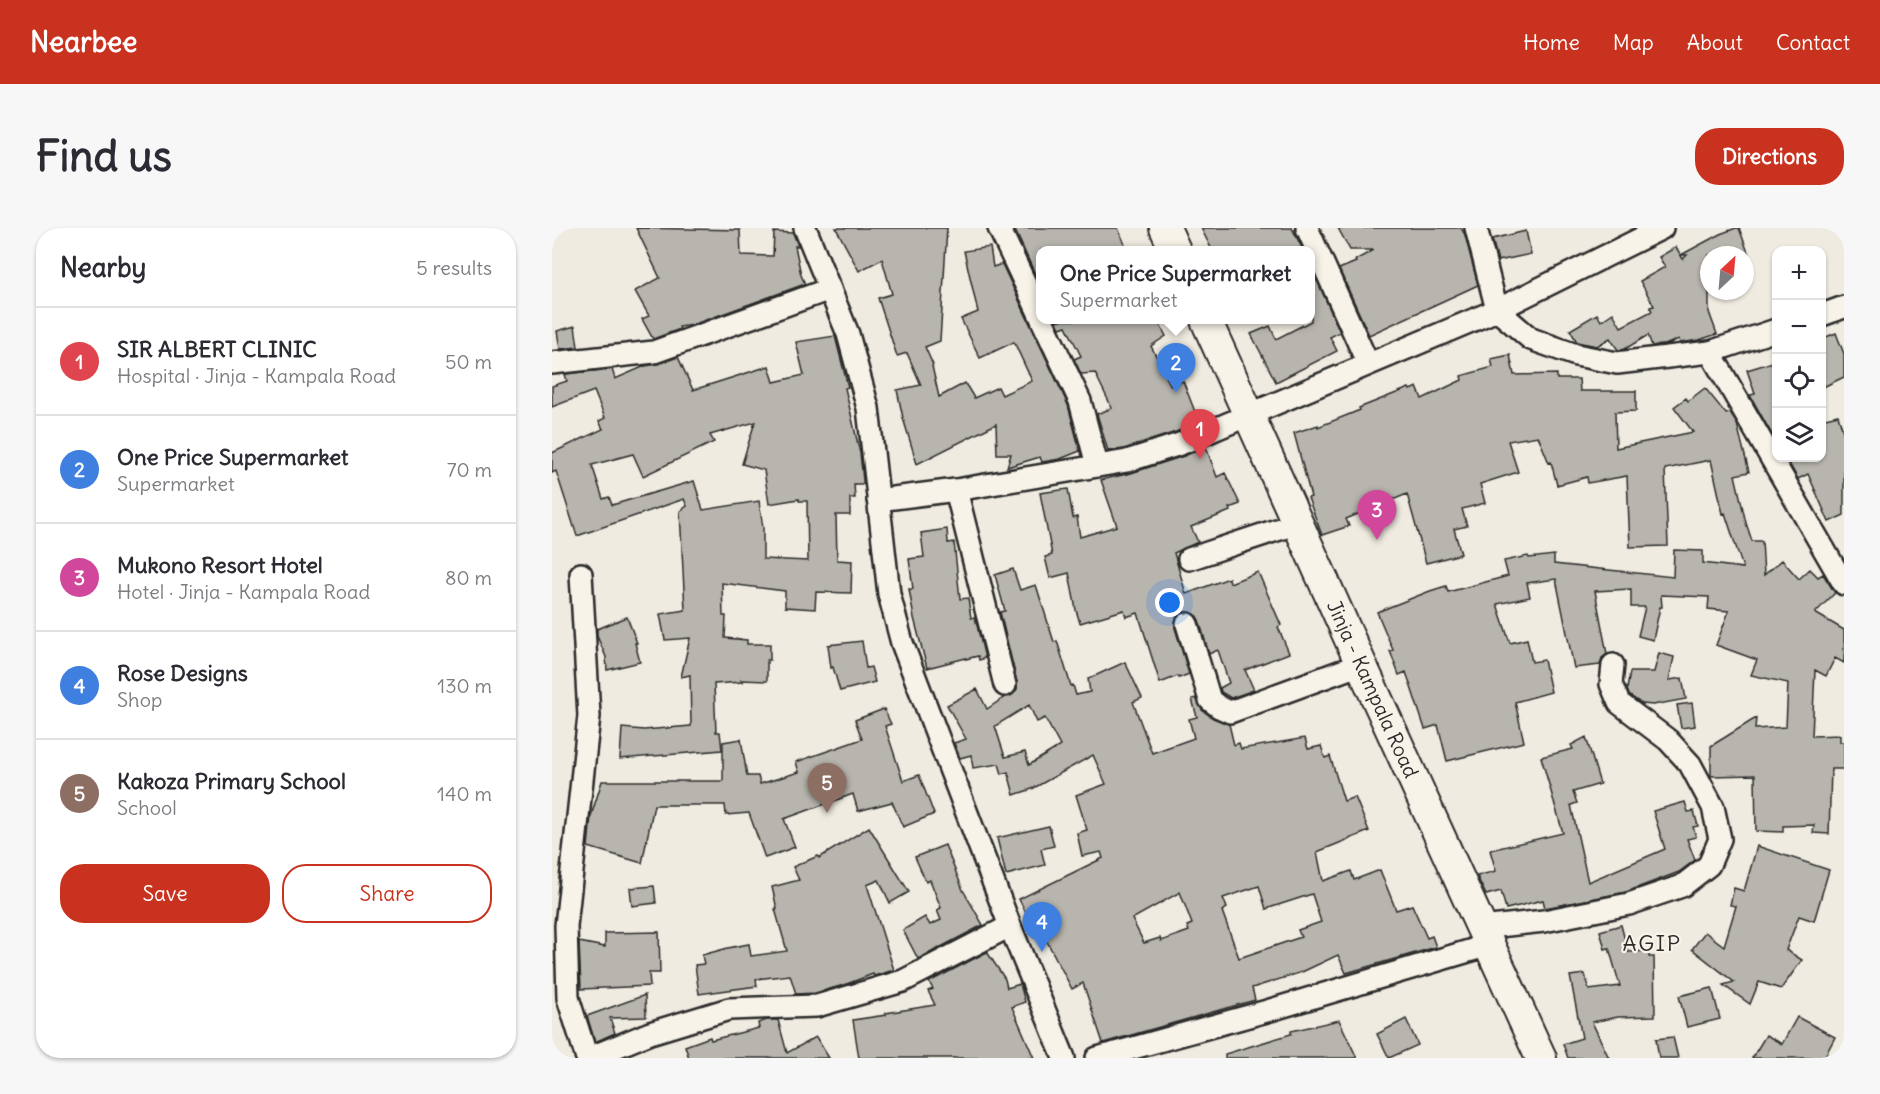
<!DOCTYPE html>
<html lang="en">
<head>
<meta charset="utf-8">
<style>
	:root { --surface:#fff; --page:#f7f7f7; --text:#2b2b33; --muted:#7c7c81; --line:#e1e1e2; --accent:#c8321e }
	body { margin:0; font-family:Delius,sans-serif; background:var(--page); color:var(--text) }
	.controls { position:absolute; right:18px; top:18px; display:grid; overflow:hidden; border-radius:12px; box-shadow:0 2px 4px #0004 }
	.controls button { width:54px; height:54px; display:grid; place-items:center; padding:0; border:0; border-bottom:2px solid var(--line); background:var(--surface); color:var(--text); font:30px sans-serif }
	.compass { position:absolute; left:1148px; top:18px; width:54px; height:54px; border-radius:50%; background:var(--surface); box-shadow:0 2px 4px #0004; rotate:26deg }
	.you { position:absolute; left:618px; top:375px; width:21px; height:21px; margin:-15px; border:4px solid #fff; border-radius:50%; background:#1a73e8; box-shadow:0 0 0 9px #1a73e833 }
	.badge { display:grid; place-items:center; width:39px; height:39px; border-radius:50%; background:var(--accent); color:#fff; font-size:20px; font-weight:700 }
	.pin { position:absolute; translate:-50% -50px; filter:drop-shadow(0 2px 3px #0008) }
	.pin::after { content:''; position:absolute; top:32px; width:21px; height:18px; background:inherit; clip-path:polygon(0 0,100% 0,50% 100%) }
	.popup { position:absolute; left:484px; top:18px; width:279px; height:78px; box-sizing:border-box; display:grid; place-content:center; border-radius:12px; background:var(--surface); filter:drop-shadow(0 2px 4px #0005); font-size:20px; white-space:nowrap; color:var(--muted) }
	.popup b { font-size:22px; color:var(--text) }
	.popup::after { content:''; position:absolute; left:50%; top:100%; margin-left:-12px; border:12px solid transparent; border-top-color:var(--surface) }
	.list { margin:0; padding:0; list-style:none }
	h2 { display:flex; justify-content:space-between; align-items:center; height:78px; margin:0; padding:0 24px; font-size:26px }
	h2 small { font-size:20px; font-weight:400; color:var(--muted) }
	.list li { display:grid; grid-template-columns:39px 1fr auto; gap:18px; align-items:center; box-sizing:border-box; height:108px; padding:0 24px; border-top:2px solid var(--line) }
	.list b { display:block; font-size:22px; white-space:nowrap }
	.list p { margin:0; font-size:20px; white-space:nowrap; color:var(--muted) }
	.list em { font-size:20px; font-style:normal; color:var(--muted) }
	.actions { display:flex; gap:12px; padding:18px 24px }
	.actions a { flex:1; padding:14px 0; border:2px solid var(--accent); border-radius:24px; text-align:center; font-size:21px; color:var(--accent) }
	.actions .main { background:var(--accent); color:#fff }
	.icon { flex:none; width:33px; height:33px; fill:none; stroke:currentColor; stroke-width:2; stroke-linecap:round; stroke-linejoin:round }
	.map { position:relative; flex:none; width:1292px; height:830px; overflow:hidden; border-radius:24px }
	header { display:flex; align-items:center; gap:36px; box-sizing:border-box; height:84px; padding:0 30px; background:var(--accent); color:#fff }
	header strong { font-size:28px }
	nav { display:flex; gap:33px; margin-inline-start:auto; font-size:21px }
	.intro { display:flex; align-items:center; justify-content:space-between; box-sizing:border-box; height:144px; padding:0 36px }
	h1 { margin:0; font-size:42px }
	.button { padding:15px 27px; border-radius:24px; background:var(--accent); color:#fff; font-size:21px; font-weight:700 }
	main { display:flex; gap:36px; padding:0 36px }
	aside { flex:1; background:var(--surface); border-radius:24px; box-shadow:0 2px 4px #0004 }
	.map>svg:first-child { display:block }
	.building { fill:#b8b5ae; stroke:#2b2b2b; stroke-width:1.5; fill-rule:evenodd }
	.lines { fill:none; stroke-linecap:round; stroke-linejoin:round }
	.minor-casing { stroke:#2b2b2b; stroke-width:26 }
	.highway-casing { stroke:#2b2b2b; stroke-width:34 }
	.minor { stroke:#f7f3e8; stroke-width:21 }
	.highway { stroke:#f7f3e8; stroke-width:30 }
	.labels { text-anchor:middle; stroke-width:4.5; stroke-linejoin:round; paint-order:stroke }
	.street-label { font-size:20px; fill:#2b2b2b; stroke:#f7f3e8 }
	.quarter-label { font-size:22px; letter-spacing:1.5px; fill:#2b2b2b; stroke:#f7f3e8 }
</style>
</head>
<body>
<header>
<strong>Nearbee</strong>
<nav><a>Home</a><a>Map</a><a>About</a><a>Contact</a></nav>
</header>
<div class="intro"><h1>Find us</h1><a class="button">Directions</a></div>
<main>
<aside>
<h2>Nearby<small>5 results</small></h2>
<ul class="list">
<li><span class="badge" style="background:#e0444e">1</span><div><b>SIR ALBERT CLINIC</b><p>Hospital · Jinja - Kampala Road</p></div><em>50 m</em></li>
<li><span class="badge" style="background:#3f7fe0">2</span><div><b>One Price Supermarket</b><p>Supermarket</p></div><em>70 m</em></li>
<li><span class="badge" style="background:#d1479c">3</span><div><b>Mukono Resort Hotel</b><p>Hotel · Jinja - Kampala Road</p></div><em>80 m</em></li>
<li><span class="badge" style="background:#3f7fe0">4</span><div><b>Rose Designs</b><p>Shop</p></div><em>130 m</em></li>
<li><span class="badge" style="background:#8d6e63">5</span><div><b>Kakoza Primary School</b><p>School</p></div><em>140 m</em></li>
</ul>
<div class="actions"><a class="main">Save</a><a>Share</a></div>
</aside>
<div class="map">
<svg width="1292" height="830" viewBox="0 0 1292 830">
	<rect width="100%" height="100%" fill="#efebe0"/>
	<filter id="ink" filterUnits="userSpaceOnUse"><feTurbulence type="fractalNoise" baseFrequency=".0167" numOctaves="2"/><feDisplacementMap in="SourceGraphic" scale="12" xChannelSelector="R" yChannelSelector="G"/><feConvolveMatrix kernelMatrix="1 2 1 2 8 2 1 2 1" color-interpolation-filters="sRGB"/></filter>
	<g filter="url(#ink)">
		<g class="building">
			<path d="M 84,0 L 188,2 L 189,27 L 221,28 L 222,4 L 241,5 L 246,18 L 243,18 L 249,47 L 253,56 L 140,97 L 127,99 L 128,101 L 101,111 L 90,91 L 97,88 L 83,63 L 108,50 Z"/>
			<path d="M 284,0 L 395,0 L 388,113 L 373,119 L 381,137 L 380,138 L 387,169 L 413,155 L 422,170 L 446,159 L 450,167 L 480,153 L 462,114 L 428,130 L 409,91 L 426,84 L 412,23 L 438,19 L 441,39 L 450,36 L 516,177 L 528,223 L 508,231 L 490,234 L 488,229 L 455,239 L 459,226 L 445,226 L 444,196 L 365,236 L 351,190 L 345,162 L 369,157 L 355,125 L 345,128 L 326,70 L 340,66 L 330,31 L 307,43 Z"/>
			<path d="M 462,0 L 566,0 L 574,19 L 566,22 L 489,22 L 489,59 Z"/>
			<path d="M 649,0 L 740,0 L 751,22 L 660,22 Z"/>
			<path d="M 786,0 L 909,0 L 913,7 L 926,57 L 817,107 L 787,41 L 804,34 L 803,32 L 822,22 L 798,22 Z"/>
			<path d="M 1184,0 L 1187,0 L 1197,27 L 1157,27 L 1157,84 L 1165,106 L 1147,112 L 1128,115 L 1127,111 L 1113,117 L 1100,118 L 1096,107 L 1073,121 L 1066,122 L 1058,110 L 1045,118 L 1025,114 L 1018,102 L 1045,86 L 1049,93 L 1061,85 L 1069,99 L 1100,83 L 1098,79 L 1102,78 L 1088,53 L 1113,39 L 1107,29 L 1124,19 L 1131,31 L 1135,27 L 1129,27 L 1168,6 Z"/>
			<path d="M 974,3 L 979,26 L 946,33 L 940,11 Z"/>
			<path d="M 765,52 L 788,104 L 778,109 L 785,123 L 724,154 L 699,106 L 718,98 L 724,111 L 759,93 L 759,55 Z"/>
			<path d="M 504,92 L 605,92 L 614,108 L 599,118 L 619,158 L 631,153 L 647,194 L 624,204 L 572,221 L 556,223 L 545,186 L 560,180 L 543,145 L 529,146 L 522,131 L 529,128 L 514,98 L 508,100 Z"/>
			<path d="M 23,98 L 26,119 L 8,121 L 5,103 Z"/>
			<path d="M 1284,105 L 1292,126 L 1292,149 L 1269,160 L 1269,111 Z"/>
			<path d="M 283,108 L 296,159 L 293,160 L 308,225 L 311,252 L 311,256 L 302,256 L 303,270 L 298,270 L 298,287 L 284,287 L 285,332 L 300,333 L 299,365 L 264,364 L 263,381 L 233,379 L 233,363 L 170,355 L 171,388 L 174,388 L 173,410 L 195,412 L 195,416 L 218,416 L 218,432 L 215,432 L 215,453 L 189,452 L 190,454 L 162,456 L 164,504 L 168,504 L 170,522 L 68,531 L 70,500 L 92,502 L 139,498 L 138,447 L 129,449 L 138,410 L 113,412 L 108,386 L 133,382 L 128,283 L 135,278 L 132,271 L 25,308 L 4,243 L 0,245 L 0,225 L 51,201 L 47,193 L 53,190 L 42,163 L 0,179 L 0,158 L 15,153 L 13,146 L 60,141 L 63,151 L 93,138 L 106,136 L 126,129 L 141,162 L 217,138 L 222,154 L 252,147 L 244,114 ZM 203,194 L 190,236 L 212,242 L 217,276 L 247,271 L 247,273 L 255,273 L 256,333 L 211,331 L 211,300 L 207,273 L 151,282 L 142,253 L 60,277 L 57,269 L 51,271 L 40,237 L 81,226 L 91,248 L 162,214 L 158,207 Z"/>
			<path d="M 958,127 L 962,147 L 1005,146 L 1005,151 L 1027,151 L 1028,163 L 1084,163 L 1084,183 L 1063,184 L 1064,220 L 1141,204 L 1122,179 L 1134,170 L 1136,173 L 1153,160 L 1174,186 L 1178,185 L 1185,196 L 1197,244 L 1183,247 L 1194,295 L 1200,313 L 1210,313 L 1212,347 L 1230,332 L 1247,351 L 1258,341 L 1266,349 L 1271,346 L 1283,365 L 1263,385 L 1292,402 L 1292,435 L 1283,430 L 1274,448 L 1263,442 L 1260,508 L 1288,507 L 1288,514 L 1292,514 L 1292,541 L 1279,541 L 1277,606 L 1261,605 L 1262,597 L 1231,598 L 1231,604 L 1204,603 L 1203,547 L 1159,548 L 1159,518 L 1204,490 L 1203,501 L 1234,499 L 1236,455 L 1199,447 L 1205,432 L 1164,417 L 1177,383 L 1156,381 L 1157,369 L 1109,367 L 1110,379 L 1108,379 L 1101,412 L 1086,408 L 1093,379 L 1079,379 L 1079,361 L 1043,363 L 1055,426 L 1050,430 L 1048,437 L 1022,440 L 1004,351 L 975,355 L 978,369 L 945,376 L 958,415 L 975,411 L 980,434 L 992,432 L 999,464 L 963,474 L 972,514 L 895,533 L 886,497 L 873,501 L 854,444 L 847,447 L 838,423 L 841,422 L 825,384 L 878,363 L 894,358 L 896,364 L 956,348 L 952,333 L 976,328 L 977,330 L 1002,327 L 1002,336 L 1121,349 L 1122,322 L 1151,323 L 1151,335 L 1191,340 L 1173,285 L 1171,286 L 1159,232 L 1113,241 L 1116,318 L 1078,319 L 1075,248 L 1036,255 L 1035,249 L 1005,257 L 999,234 L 997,235 L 986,208 L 956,213 L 966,244 L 928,256 L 933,275 L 910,281 L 915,298 L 902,301 L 909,326 L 874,335 L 855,266 L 794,291 L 797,298 L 770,307 L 756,270 L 759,269 L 742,205 L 766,197 L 766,199 L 808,182 L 807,180 L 857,160 L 858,162 L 865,159 L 870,171 L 910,152 L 909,148 L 941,139 L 939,131 Z"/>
			<path d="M 1224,133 L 1224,214 L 1198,167 L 1203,166 L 1195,142 Z"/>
			<path d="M 1286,187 L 1292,207 L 1292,287 L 1277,294 L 1256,246 L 1246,251 L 1234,230 L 1269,230 L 1269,191 Z"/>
			<path d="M 654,219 L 665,249 L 673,245 L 688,276 L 677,280 L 678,283 L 639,299 L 646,314 L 622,325 L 634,366 L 677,350 L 678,355 L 706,344 L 729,397 L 726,399 L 737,425 L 693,442 L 702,462 L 679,470 L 669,464 L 668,460 L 677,455 L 666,422 L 657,426 L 647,392 L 643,386 L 637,384 L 631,384 L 625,388 L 623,394 L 623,400 L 637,446 L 627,450 L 626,448 L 608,455 L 586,385 L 574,389 L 572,382 L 528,395 L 524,382 L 517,345 L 498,350 L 493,329 L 500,327 L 488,265 L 516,261 L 521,290 L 525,289 L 528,309 L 565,298 L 549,252 L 579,245 L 632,228 Z"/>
			<path d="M 395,301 L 396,315 L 402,314 L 408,371 L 416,370 L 419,390 L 423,389 L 433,430 L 427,432 L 426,428 L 414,431 L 414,430 L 375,440 L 362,390 L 357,361 L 361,361 L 357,331 L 372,329 L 369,305 Z"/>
			<path d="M 461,341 L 468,362 L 484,357 L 502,414 L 505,413 L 519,458 L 521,457 L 524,467 L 538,464 L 536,451 L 573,434 L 590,470 L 581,474 L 600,525 L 642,510 L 637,491 L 645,489 L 640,471 L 644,470 L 650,482 L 661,490 L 677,496 L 682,517 L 687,515 L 689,521 L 753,510 L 756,521 L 769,518 L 773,530 L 778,528 L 792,573 L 803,569 L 817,603 L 765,624 L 771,653 L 799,643 L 802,652 L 828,642 L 844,682 L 860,677 L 875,710 L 880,708 L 884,719 L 794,745 L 786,727 L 750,744 L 700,760 L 703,772 L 551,815 L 531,755 L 520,761 L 490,704 L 485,707 L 467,671 L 551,630 L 549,624 L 530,628 L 525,605 L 535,602 L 524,567 L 554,556 L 541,527 L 480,561 L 462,567 L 456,544 L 450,546 L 447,536 L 421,540 L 419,527 L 408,530 L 402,515 L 414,511 L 395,477 L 425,461 L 435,481 L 453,469 L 461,466 L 465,461 L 465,454 L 448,384 L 453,383 L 443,347 ZM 477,477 L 485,494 L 493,490 L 508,518 L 477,537 L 473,524 L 453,529 L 443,498 ZM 707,658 L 714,681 L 760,666 L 769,694 L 746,702 L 749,709 L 687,730 L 670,683 L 675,680 L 671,670 ZM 628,664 L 640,696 L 635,698 L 637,703 L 609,713 L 608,710 L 592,715 L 580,691 Z"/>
			<path d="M 75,389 L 85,415 L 83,415 L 88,434 L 55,442 L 54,429 L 45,408 L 45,401 Z"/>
			<path d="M 310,413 L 314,440 L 319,439 L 323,454 L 288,463 L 281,439 L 279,440 L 276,417 Z"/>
			<path d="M 1107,425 L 1122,429 L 1117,452 L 1130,450 L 1134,471 L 1101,477 L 1090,476 L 1077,467 L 1075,461 L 1078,444 L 1102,444 Z"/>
			<path d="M 1140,475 L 1143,498 L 1129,500 L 1125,477 Z"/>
			<path d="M 332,481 L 339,496 L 333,498 L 351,553 L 367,547 L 382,586 L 351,599 L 340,574 L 306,583 L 301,566 L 232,591 L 243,619 L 213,630 L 197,585 L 174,587 L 173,577 L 102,577 L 90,635 L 36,619 L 39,588 L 50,553 L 171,553 L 171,514 L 189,511 L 195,548 L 206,548 L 208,556 L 247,544 L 244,534 L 310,511 L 303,492 Z"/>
			<path d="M 1034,509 L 1048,556 L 1021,564 L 1025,575 L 1019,577 L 1036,654 L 1113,621 L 1101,583 L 1133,574 L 1136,584 L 1142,583 L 1146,598 L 1141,599 L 1144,609 L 1135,611 L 1143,632 L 1127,644 L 1074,664 L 993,680 L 991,672 L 954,681 L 949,663 L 934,667 L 925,648 L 944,643 L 938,622 L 1011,605 L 989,529 L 1021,521 L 1019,517 Z"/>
			<path d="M 497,598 L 502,618 L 489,621 L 493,637 L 454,647 L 445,610 Z"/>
			<path d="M 317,599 L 357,664 L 338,675 L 327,652 L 315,657 L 342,742 L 322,748 L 321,746 L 292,757 L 263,765 L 244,766 L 238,747 L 204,751 L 205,758 L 147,766 L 143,737 L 152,736 L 150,727 L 176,720 L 197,716 L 199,728 L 235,723 L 223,681 L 225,681 L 220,659 L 247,652 L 241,639 L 266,628 L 267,630 Z"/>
			<path d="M 393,617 L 411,662 L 431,697 L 366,731 L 351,702 L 373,689 L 378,697 L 389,692 L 385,682 L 389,680 L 378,652 L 374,654 L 363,629 Z"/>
			<path d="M 1205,618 L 1277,642 L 1262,693 L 1247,688 L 1234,722 L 1250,732 L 1229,761 L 1207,754 L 1198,776 L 1171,757 L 1182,754 L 1140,721 L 1153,704 L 1172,718 L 1184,678 L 1178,677 L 1182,660 L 1192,663 Z"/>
			<path d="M 102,658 L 104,675 L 80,678 L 78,660 Z"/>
			<path d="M 1069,697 L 1076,724 L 1097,723 L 1097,729 L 1102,729 L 1103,788 L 1066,789 L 1040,794 L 1057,830 L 1016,830 L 1011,816 L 1030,810 L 1018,748 L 1033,746 L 1037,762 L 1068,758 L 1057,720 L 1053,721 L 1048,703 Z"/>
			<path d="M 107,704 L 108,745 L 97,745 L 98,758 L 29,761 L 27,714 L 53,719 L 53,705 Z"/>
			<path d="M 435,724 L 453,751 L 455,760 L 468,756 L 473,774 L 460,779 L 482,830 L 307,830 L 301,792 L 334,787 L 334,785 L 383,777 L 376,763 L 381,761 L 377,754 Z"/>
			<path d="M 1160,760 L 1168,791 L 1135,799 L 1127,768 Z"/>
			<path d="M 93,767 L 94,789 L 58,790 L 63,805 L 43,814 L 35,788 Z"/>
			<path d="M 1245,789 L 1283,809 L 1272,830 L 1200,830 L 1214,807 L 1230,816 Z"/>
			<path d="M 854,791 L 866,817 L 837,830 L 825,806 Z"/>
			<path d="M 215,792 L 226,792 L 235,825 L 264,809 L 277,830 L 137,830 L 133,818 L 158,809 L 159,812 L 207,800 L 206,795 Z"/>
			<path d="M 787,792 L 805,830 L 673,830 L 673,826 L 739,806 L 739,803 Z"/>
			<path d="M 1121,809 L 1126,830 L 1107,830 L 1104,811 Z"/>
		</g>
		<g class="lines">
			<defs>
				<g id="minor">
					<path d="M 253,0 L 296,106 L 316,180 L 337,366 L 350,415 L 458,698 L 512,830"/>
					<path d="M 447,0 L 489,89"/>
					<path d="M 755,0 L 816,136"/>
					<path d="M 924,0 L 945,82 L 979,111 L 1024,127 L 1065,135 L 1158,124 L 1224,102"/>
					<path d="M 1270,87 L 1292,79"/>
					<path d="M 490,92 L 528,173 L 545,237"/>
					<path d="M 1158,124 L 1292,356"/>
					<path d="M 0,135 L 102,124 L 278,61"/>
					<path d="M 404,262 L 453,457"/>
					<path d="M 326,272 L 404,262 L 575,233 L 628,216 L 945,82 L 1110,0"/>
					<path d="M 637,331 L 746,295"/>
					<path d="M 29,346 L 37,488 L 14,698 L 16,770 L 35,830"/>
					<path d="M 635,396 L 658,472 L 667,479 L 678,484 L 809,436"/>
					<path d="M 929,700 L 992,693 L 1077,676 L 1130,658 L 1157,637 L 1168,611 L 1161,579 L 1138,536 L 1116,512 L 1067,475 L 1059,456 L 1061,437"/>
					<path d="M 37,830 L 98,805 L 177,781 L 265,778 L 351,753 L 458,698"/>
					<path d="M 545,830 L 715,783 L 937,717"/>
				</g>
				<g id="highway">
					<path d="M 613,0 L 623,22"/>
					<path id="s1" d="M 654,92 L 809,436 L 989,830"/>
				</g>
			</defs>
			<use href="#minor" class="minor-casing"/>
			<use href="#highway" class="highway-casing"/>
			<use href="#minor" class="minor"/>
			<use href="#highway" class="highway"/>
		</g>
	</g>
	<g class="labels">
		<g class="street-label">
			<text dy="7" stroke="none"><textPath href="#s1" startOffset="405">Jinja - Kampala Road</textPath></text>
		</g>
		<g class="quarter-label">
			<text x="1100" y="723">AGIP</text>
		</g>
	</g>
</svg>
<div class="controls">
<button>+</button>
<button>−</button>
<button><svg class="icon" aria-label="locate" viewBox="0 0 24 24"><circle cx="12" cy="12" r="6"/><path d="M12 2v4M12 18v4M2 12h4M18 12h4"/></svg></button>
<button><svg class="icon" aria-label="layers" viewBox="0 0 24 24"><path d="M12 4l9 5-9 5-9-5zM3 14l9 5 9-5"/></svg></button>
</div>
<svg class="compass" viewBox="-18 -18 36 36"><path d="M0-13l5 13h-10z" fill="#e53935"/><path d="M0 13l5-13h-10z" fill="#7c7c81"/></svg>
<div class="you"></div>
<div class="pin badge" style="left:648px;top:231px;background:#e0444e">1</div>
<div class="pin badge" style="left:624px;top:165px;background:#3f7fe0">2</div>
<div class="popup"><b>One Price Supermarket</b>Supermarket</div>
<div class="pin badge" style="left:825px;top:312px;background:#d1479c">3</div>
<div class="pin badge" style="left:490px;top:724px;background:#3f7fe0">4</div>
<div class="pin badge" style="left:275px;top:585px;background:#8d6e63">5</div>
</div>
</main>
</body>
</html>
